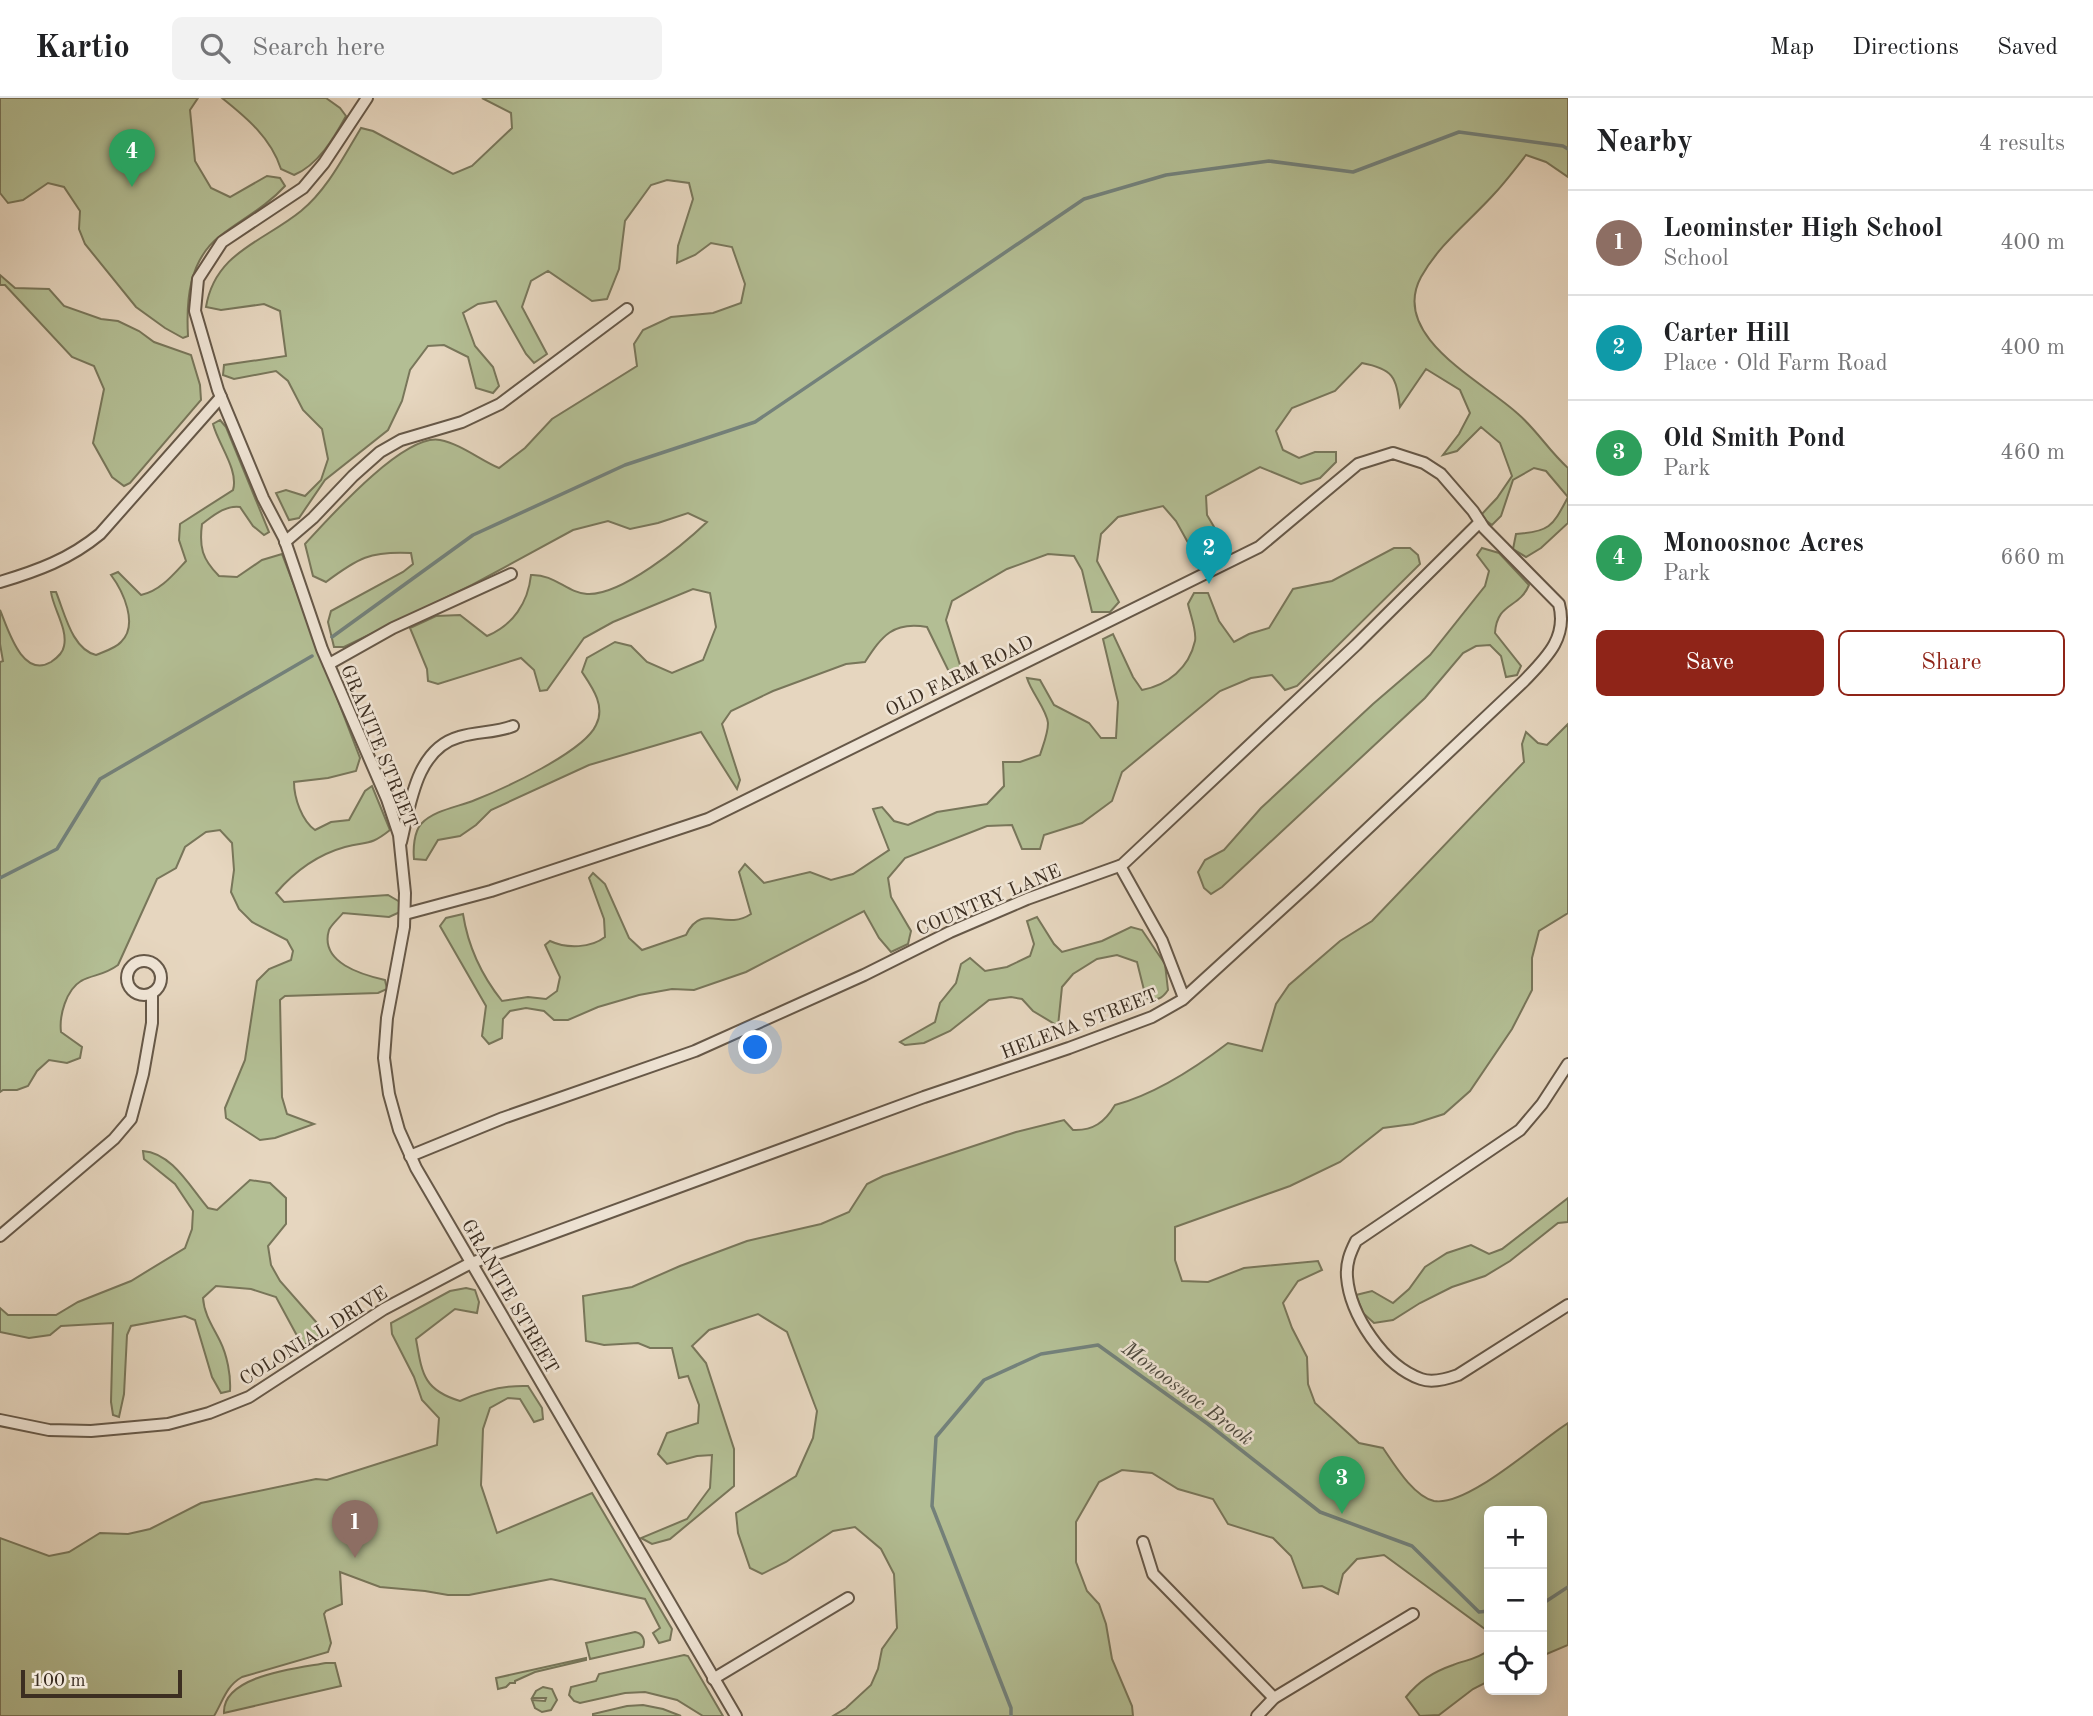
<!DOCTYPE html>
<html lang="en">
<head>
<meta charset="utf-8">
<style>
	:root { --surface:#fff; --page:#f2f2f2; --text:#202124; --muted:#757577; --line:#e0e0e0; --accent:#8f2418 }
	body { margin:0; font-family:"Old Standard TT",serif; background:var(--page); color:var(--text) }
	.controls { position:absolute; right:21px; bottom:21px; display:grid; overflow:hidden; border-radius:10px; box-shadow:0 4px 18px #0003 }
	.controls button { width:63px; height:63px; display:grid; place-items:center; padding:0; border:0; border-bottom:2px solid var(--line); background:var(--surface); color:var(--text); font:35px sans-serif }
	.scale { position:absolute; left:21px; bottom:18px; width:161px; box-sizing:border-box; padding-left:7px; border:4px solid #3c2e21; border-top:0; font-size:19px; line-height:24px; white-space:nowrap; color:#3c2e21; -webkit-text-stroke:5px #efe4d5; paint-order:stroke }
	.you { position:absolute; left:756px; top:950px; width:24px; height:24px; margin:-18px; border:5px solid #fff; border-radius:50%; background:#1a73e8; box-shadow:0 0 0 10px #1a73e833 }
	.badge { display:grid; place-items:center; width:46px; height:46px; border-radius:50%; background:var(--accent); color:#fff; font-size:23px; font-weight:700 }
	.pin { position:absolute; translate:-50% -58px; filter:drop-shadow(0 2px 4px #0008) }
	.pin::after { content:''; position:absolute; top:37px; width:24px; height:21px; background:inherit; clip-path:polygon(0 0,100% 0,50% 100%) }
	.list { margin:0; padding:0; list-style:none }
	h2 { display:flex; justify-content:space-between; align-items:center; height:91px; margin:0; padding:0 28px; font-size:30px }
	h2 small { font-size:23px; font-weight:400; color:var(--muted) }
	.list li { display:grid; grid-template-columns:46px 1fr auto; gap:21px; align-items:center; box-sizing:border-box; height:105px; padding:0 28px; border-top:2px solid var(--line) }
	.list b { display:block; font-size:26px; white-space:nowrap }
	.list p { margin:0; font-size:23px; white-space:nowrap; color:var(--muted) }
	.list em { font-size:23px; font-style:normal; color:var(--muted) }
	.actions { display:flex; gap:14px; padding:21px 28px }
	.actions a { flex:1; padding:16px 0; border:2px solid var(--accent); border-radius:10px; text-align:center; font-size:24px; color:var(--accent) }
	.actions .main { background:var(--accent); color:#fff }
	.icon { flex:none; width:38px; height:38px; fill:none; stroke:currentColor; stroke-width:2; stroke-linecap:round; stroke-linejoin:round }
	.map { position:relative; flex:none; width:1568px; height:1618px; overflow:hidden }
	header { display:flex; align-items:center; gap:42px; box-sizing:border-box; height:98px; padding:0 35px; background:var(--surface); border-bottom:2px solid var(--line) }
	header strong { font-size:33px }
	nav { display:flex; gap:38px; margin-inline-start:auto; font-size:24px }
	.search { width:490px; height:63px; background:var(--page); display:flex; align-items:center; gap:18px; box-sizing:border-box; padding:0 24px; border-radius:10px; color:var(--muted); font-size:26px }
	main { display:flex }
	aside { flex:1; background:var(--surface) }
	.map>svg:first-child { display:block }
	.green { fill:#b3be94; stroke:#78765a; stroke-width:2 }
	.lines { fill:none; stroke-linecap:round; stroke-linejoin:round }
	.stream { stroke:#73817b; stroke-width:3.5 }
	.minor-casing { stroke:#665848; stroke-width:14 }
	.minor { stroke:#efe4d5; stroke-width:10 }
	.labels { text-anchor:middle; stroke-width:5; stroke-linejoin:round; paint-order:stroke }
	.street-label { font-size:19px; fill:#3c2e21; stroke:#efe4d5 }
	.water-label { font-size:21px; font-style:italic; fill:#4e4a3f; stroke:#efe4d5 }
</style>
</head>
<body>
<header>
<strong>Kartio</strong>
<div class="search"><svg class="icon" aria-label="search" viewBox="0 0 24 24"><circle cx="10" cy="10" r="6"/><path d="M15 15l6 6"/></svg>Search here</div>
<nav><a>Map</a><a>Directions</a><a>Saved</a></nav>
</header>
<main>
<div class="map">
<svg width="1568" height="1618" viewBox="0 0 1568 1618">
	<rect width="100%" height="100%" fill="#e6d6bf"/>
	<filter id="stains"><feTurbulence type="fractalNoise" baseFrequency=".00286" numOctaves="4"/><feColorMatrix values="0 0 0 0 .2 0 0 0 0 .09 0 0 0 0 .02 0 0 0 .5 -.17"/></filter>
	<radialGradient id="worn" r=".72"><stop offset=".6" stop-color="#630" stop-opacity="0"/><stop offset="1" stop-color="#630" stop-opacity=".3"/></radialGradient>
	<g class="green">
		<path d="M 0,0 L 198,0 L 190,12 L 195,63 L 211,90 L 230,99 L 267,78 L 280,80 L 285,88 C 266,109 242,121 220,138 C 189,162 186,202 188,238 L 183,240 L 165,230 L 136,209 L 85,146 L 79,131 L 80,113 L 64,89 L 48,85 L 23,102 L 8,105 L 0,95 Z"/>
		<path d="M 222,0 L 326,0 L 340,10 L 346,18 C 334,40 318,67 294,77 L 281,71 C 271,40 247,20 222,0 Z"/>
		<path d="M 482,0 L 1568,0 L 1568,79 L 1546,64 L 1526,57 C 1516,70 1506,83 1495,95 C 1470,123 1440,145 1421,179 C 1389,238 1482,283 1517,315 C 1536,331 1549,353 1568,370 L 1568,425 L 1541,450 L 1526,459 L 1513,451 L 1516,436 C 1551,434 1553,427 1568,399 L 1546,373 L 1534,370 L 1513,382 L 1501,418 L 1492,427 L 1480,418 L 1497,400 L 1512,378 L 1500,345 L 1481,329 L 1457,353 L 1443,357 L 1459,336 L 1470,315 L 1460,292 L 1426,271 L 1400,309 C 1396,278 1393,271 1362,265 L 1335,293 L 1292,310 L 1276,333 L 1283,352 L 1299,360 L 1315,354 L 1336,354 L 1336,364 L 1320,380 L 1301,386 L 1260,369 L 1206,398 L 1207,417 L 1220,439 L 1224,455 L 1213,461 L 1196,459 L 1176,423 L 1163,408 L 1118,419 L 1101,436 L 1097,463 L 1119,504 L 1110,514 L 1092,514 L 1082,472 L 1074,458 L 1048,456 L 1007,471 L 952,503 L 946,522 L 960,567 L 961,581 L 953,582 L 927,529 C 893,523 882,538 865,564 L 846,566 L 773,593 L 731,613 L 722,626 L 740,682 L 737,691 L 701,634 L 589,667 L 491,712 L 476,727 L 460,738 L 438,742 L 426,762 L 414,761 C 413,751 414,734 421,726 C 434,712 458,709 475,702 C 503,691 584,654 596,627 C 606,608 592,589 582,574 L 587,560 L 615,544 L 631,548 L 647,564 L 672,575 L 703,562 L 716,529 L 710,495 L 693,491 L 613,524 L 584,540 L 547,592 L 540,593 L 534,572 L 521,560 L 438,586 L 428,583 L 427,571 L 410,530 L 436,518 L 460,517 L 487,538 C 513,527 528,505 531,477 C 555,476 567,495 587,496 C 621,498 683,447 707,424 L 688,415 L 658,425 L 630,431 L 608,423 L 573,432 L 472,487 L 344,549 L 334,549 L 328,524 L 331,513 L 403,474 L 413,466 L 411,455 C 370,453 358,460 326,484 L 313,478 L 305,446 C 329,420 404,335 440,342 C 461,346 480,362 499,370 L 525,350 L 552,321 L 637,268 L 634,246 L 643,232 L 671,219 L 713,215 L 741,205 L 745,186 L 732,149 L 711,145 L 695,157 L 677,165 L 678,148 L 693,101 L 689,85 L 667,82 L 651,87 L 625,123 L 619,171 L 607,201 L 592,203 L 548,173 L 531,183 L 522,209 L 547,256 L 534,265 L 526,256 L 496,203 L 478,206 L 463,215 L 475,248 L 493,269 L 499,288 L 493,295 L 476,290 L 468,259 L 444,247 L 428,248 L 410,272 L 402,303 L 388,332 L 325,382 L 299,420 L 289,422 L 276,395 L 286,392 L 305,398 L 321,382 L 328,361 L 322,331 L 303,312 L 288,283 L 276,273 L 234,281 L 223,277 L 224,267 L 286,258 L 280,213 L 264,206 L 221,212 L 206,209 C 215,154 263,144 301,113 C 327,92 344,58 361,30 L 373,33 L 453,76 L 472,68 L 512,30 L 511,15 Z"/>
		<path d="M 0,177 L 15,190 L 49,191 L 64,208 L 101,221 L 118,223 L 139,233 L 154,244 L 191,257 L 200,287 L 201,302 L 130,385 L 124,388 L 112,379 L 93,345 L 104,291 L 94,268 L 72,259 L 5,187 L 0,187 Z"/>
		<path d="M 220,322 L 226,329 L 269,434 L 264,437 L 253,428 L 240,409 C 225,407 213,418 202,426 C 199,449 202,461 219,478 L 237,479 L 262,462 L 282,456 L 360,660 L 356,673 L 328,680 L 294,684 C 294,700 302,723 315,732 L 331,724 L 349,722 L 365,693 L 372,688 L 390,732 C 370,748 368,743 345,749 C 316,757 295,773 276,795 L 284,804 L 388,797 L 400,804 L 400,814 L 389,819 L 343,815 C 339,820 331,827 329,832 C 319,865 363,877 385,882 L 387,891 L 378,895 L 285,898 L 280,902 L 282,999 L 287,1016 L 314,1026 L 275,1040 L 260,1042 L 226,1020 L 225,1010 L 245,962 L 257,883 L 269,871 L 291,862 L 293,853 L 287,842 L 252,824 L 239,811 L 231,794 L 234,772 L 232,745 L 220,732 L 206,734 L 185,749 L 176,770 L 157,781 L 118,867 C 103,878 94,876 81,883 C 66,892 59,918 61,934 L 82,949 L 80,960 L 67,965 L 49,962 L 37,973 L 28,988 L 17,992 L 3,992 L 0,994 L 0,564 L 3,563 L 0,546 L 0,512 C 8,531 22,581 51,564 C 57,560 63,555 64,548 C 68,531 53,510 51,494 L 56,494 C 65,516 72,551 96,557 C 103,554 116,550 121,544 C 139,527 123,493 111,477 L 118,474 L 141,497 C 160,493 173,477 186,463 L 179,442 L 180,426 L 233,392 C 239,372 218,346 213,326 Z"/>
		<path d="M 1394,450 L 1410,450 L 1418,457 L 1420,466 L 1297,588 L 1285,592 L 1272,577 L 1251,580 L 1220,593 L 1122,674 L 1112,703 L 1082,725 L 1044,737 L 1040,751 L 1022,751 L 1012,727 L 987,728 L 905,760 L 888,780 L 891,799 L 911,833 L 908,846 L 891,854 L 879,840 L 864,813 L 746,874 L 694,892 L 672,891 L 639,897 L 598,909 L 568,922 L 554,922 L 544,913 L 526,910 L 510,913 L 503,921 L 502,940 L 489,946 L 482,938 L 486,908 L 440,828 L 446,820 L 463,816 C 468,848 482,878 502,903 L 528,899 L 546,901 L 557,893 L 560,879 L 545,847 L 550,843 C 567,851 591,850 605,839 L 604,821 L 589,780 L 593,775 L 605,786 L 629,840 L 642,852 L 686,837 C 702,803 724,834 751,816 L 739,774 L 745,766 L 764,785 L 810,774 L 831,782 L 853,776 L 889,752 L 873,711 L 882,709 L 894,723 L 908,727 L 937,714 L 987,706 L 1004,688 L 1003,664 L 1020,664 L 1040,657 C 1043,647 1048,636 1048,625 C 1047,612 1031,594 1027,580 L 1040,582 L 1054,607 L 1089,625 L 1101,640 L 1116,640 L 1118,604 L 1103,541 L 1113,536 L 1133,579 L 1142,592 C 1168,587 1189,570 1195,543 C 1197,533 1190,516 1188,506 L 1194,495 L 1208,495 L 1219,523 L 1234,544 L 1249,536 L 1269,530 L 1293,491 L 1332,483 Z"/>
		<path d="M 1482,450 L 1499,455 L 1529,487 C 1519,511 1497,504 1495,535 L 1521,568 L 1517,577 L 1506,579 L 1501,558 L 1490,547 L 1476,548 L 1463,555 L 1425,600 L 1222,789 L 1211,796 L 1204,790 L 1198,774 L 1205,762 L 1224,752 L 1261,710 L 1373,606 L 1430,557 L 1485,488 L 1489,473 L 1477,457 Z"/>
		<path d="M 1568,626 L 1568,815 L 1539,833 L 1532,860 L 1532,892 L 1512,931 L 1470,993 L 1444,1016 L 1413,1026 L 1383,1030 L 1340,1064 L 1290,1088 L 1175,1129 L 1175,1162 L 1182,1183 L 1208,1184 L 1244,1170 L 1318,1163 L 1322,1172 L 1298,1183 L 1283,1205 L 1292,1230 L 1307,1259 L 1308,1286 L 1315,1305 L 1359,1345 L 1383,1350 C 1394,1366 1413,1398 1434,1403 C 1468,1409 1539,1343 1568,1325 L 1568,1547 L 1542,1558 L 1542,1413 L 1489,1413 L 1489,1534 L 1384,1457 L 1357,1461 L 1343,1476 L 1338,1496 L 1322,1488 L 1303,1490 L 1291,1458 L 1273,1440 L 1228,1426 L 1213,1401 L 1178,1391 L 1152,1375 L 1122,1372 L 1099,1384 L 1076,1424 L 1076,1464 L 1087,1493 L 1099,1506 L 1106,1526 L 1112,1561 L 1132,1608 L 1133,1618 L 833,1618 L 846,1610 L 871,1587 L 878,1571 L 882,1551 L 897,1530 L 894,1476 L 881,1451 L 855,1429 L 833,1433 L 786,1464 L 762,1476 L 750,1470 L 738,1435 L 736,1415 L 796,1378 L 813,1340 L 817,1313 L 787,1234 L 758,1216 L 709,1232 L 692,1248 L 706,1265 L 734,1351 L 734,1388 L 670,1441 L 652,1446 L 641,1440 L 687,1421 L 710,1390 L 712,1357 L 697,1358 L 667,1366 L 658,1356 L 667,1335 L 698,1325 L 699,1307 L 688,1278 L 679,1280 L 672,1250 L 650,1250 L 638,1245 L 604,1247 L 586,1243 L 583,1198 L 632,1189 L 680,1168 L 747,1143 L 821,1126 L 849,1114 L 867,1086 L 883,1078 L 1016,1034 L 1064,1022 L 1073,1032 C 1093,1033 1105,1024 1115,1007 C 1156,996 1194,971 1228,945 L 1262,953 L 1276,906 L 1289,887 L 1340,843 L 1372,823 L 1524,664 L 1522,646 L 1526,634 L 1538,645 L 1547,647 Z"/>
		<path d="M 1037,819 L 1054,846 L 1062,854 L 1102,843 L 1131,829 L 1142,832 L 1165,866 L 1168,892 C 1162,901 1157,903 1146,900 L 1137,864 L 1117,857 L 1097,861 L 1073,876 L 1062,889 L 1058,928 L 1033,913 L 1022,901 L 1011,899 L 989,902 L 950,933 L 924,945 L 905,947 L 900,944 L 935,924 L 940,905 L 956,885 L 961,866 L 970,860 L 985,873 L 1007,869 L 1030,858 L 1034,846 L 1027,823 Z"/>
		<path d="M 143,1053 C 172,1055 190,1089 208,1110 L 217,1112 L 250,1082 L 270,1085 L 286,1100 L 286,1126 L 268,1148 L 271,1167 L 280,1183 L 317,1225 L 319,1241 L 315,1248 L 301,1245 L 276,1199 L 251,1191 L 216,1188 L 203,1200 C 204,1216 213,1229 220,1243 C 227,1257 231,1277 230,1293 L 221,1295 L 212,1279 L 195,1222 L 185,1218 L 131,1228 L 127,1237 L 124,1296 L 119,1319 L 113,1317 L 111,1304 L 113,1225 L 61,1228 L 50,1237 L 29,1240 L 0,1234 L 0,1210 L 8,1217 L 56,1217 L 78,1204 L 131,1183 L 185,1150 L 192,1131 L 193,1113 L 175,1086 L 144,1061 Z"/>
		<path d="M 1568,1100 L 1568,1124 L 1558,1125 L 1510,1163 L 1485,1178 L 1452,1189 L 1420,1205 L 1393,1222 L 1374,1225 L 1363,1215 L 1356,1197 L 1372,1193 L 1393,1205 L 1409,1191 L 1425,1169 L 1447,1155 L 1471,1147 L 1489,1156 L 1502,1151 Z"/>
		<path d="M 466,1190 L 475,1192 L 479,1204 L 477,1215 L 455,1211 L 416,1241 C 422,1275 423,1292 460,1303 C 482,1293 504,1287 528,1288 L 542,1310 L 543,1321 L 534,1324 L 520,1301 L 508,1300 L 490,1310 L 483,1331 L 481,1387 L 497,1435 L 592,1395 L 672,1531 L 670,1542 L 659,1545 L 653,1535 L 660,1530 L 645,1501 L 551,1481 L 469,1497 L 448,1497 L 425,1493 L 380,1489 L 340,1474 L 342,1506 L 326,1513 L 324,1516 L 331,1545 L 328,1554 L 242,1579 C 226,1588 223,1603 214,1618 L 0,1618 L 0,1440 L 49,1458 L 69,1454 L 100,1435 L 128,1436 L 150,1431 L 201,1405 L 316,1381 L 327,1382 L 437,1347 L 439,1320 L 422,1302 L 414,1279 L 392,1236 L 391,1225 L 450,1193 Z"/>
		<path d="M 635,1534 C 642,1535 646,1542 643,1549 L 590,1561 L 586,1545 Z"/>
		<path d="M 1489,1552 L 1489,1583 L 1473,1591 L 1439,1617 L 1420,1618 L 1406,1599 C 1419,1583 1433,1574 1453,1567 C 1466,1562 1478,1561 1489,1552 Z"/>
		<path d="M 684,1557 L 688,1558 L 723,1618 L 703,1618 L 677,1602 L 645,1594 L 625,1595 L 580,1605 L 574,1603 L 569,1597 L 571,1589 L 596,1583 L 599,1576 Z"/>
		<path d="M 586,1560 L 586,1562 L 535,1574 L 515,1583 L 515,1585 L 510,1585 L 506,1589 L 498,1591 L 496,1580 Z"/>
		<path d="M 326,1565 L 335,1565 L 341,1588 L 224,1615 C 222,1577 300,1570 326,1565 Z"/>
		<path d="M 543,1589 L 552,1591 L 557,1602 L 551,1612 L 542,1614 L 535,1610 L 532,1602 L 545,1603 L 546,1600 L 532,1600 L 536,1593 Z"/>
		<path d="M 643,1607 L 663,1611 L 681,1618 L 593,1618 L 593,1616 L 627,1608 Z"/>
	</g>
	<g class="lines">
		<g class="stream">
			<path d="M 332,539 L 473,437 L 625,367 L 755,324 L 1084,101 L 1166,77 L 1269,63 L 1353,74 L 1459,34 L 1563,48 L 1568,51"/>
			<path d="M 0,780 L 57,751 L 100,681 L 312,558"/>
			<path d="M 1542,1506 L 1568,1489"/>
			<path d="M 1011,1618 L 1011,1610 L 932,1408 L 936,1339 L 984,1282 L 1041,1256 L 1098,1247 L 1208,1326 L 1320,1414 L 1412,1448 L 1479,1514 L 1489,1513"/>
		</g>
		<defs>
			<g id="minor">
				<path d="M 367,0 L 324,65 L 303,90 L 222,144 L 198,181 L 195,213 L 218,292 L 263,400 L 284,440 L 322,551 L 387,701 L 399,737 L 405,795 L 404,829 L 387,920 L 384,960 L 389,996 L 399,1032 L 416,1070 L 736,1618"/>
				<path d="M 285,444 L 313,420 L 353,378 L 380,354 L 401,342 L 462,324 L 500,306 L 627,211"/>
				<path d="M 0,484 C 37,473 70,461 100,436 L 221,299"/>
				<path d="M 329,566 L 393,530 L 511,476"/>
				<path d="M 401,744 C 410,707 416,651 459,639 C 477,633 496,635 513,628"/>
				<path d="M 1120,768 L 1162,843 L 1184,900"/>
				<circle cx="144" cy="880" r="17"/>
				<path d="M 1568,966 L 1542,1006 L 1520,1032 L 1356,1143 C 1350,1155 1346,1165 1347,1179 C 1350,1217 1384,1268 1421,1281 C 1432,1285 1447,1281 1458,1277 L 1568,1207"/>
				<path d="M 410,1058 L 503,1020 L 695,953 L 864,877 L 950,834 L 1027,801 L 1122,767 L 1356,547 L 1480,424"/>
				<path d="M 0,1138 L 114,1041 L 131,1021 L 143,976 L 152,925 L 152,895"/>
				<path d="M 0,1322 L 49,1332 L 91,1333 L 168,1326 L 209,1315 L 249,1299 L 384,1211 L 469,1166 L 924,999 L 1069,950 L 1152,919 L 1182,902 L 1310,785 L 1524,583 C 1546,560 1568,540 1559,506 L 1484,430 L 1473,413 L 1441,376 L 1424,365 L 1393,355 L 1358,366 L 1259,449 L 708,721 L 491,793 L 405,816"/>
				<path d="M 1143,1444 L 1153,1476 L 1274,1600"/>
				<path d="M 713,1581 L 848,1500"/>
				<path d="M 1257,1618 L 1274,1600 L 1413,1516"/>
			</g>
		</defs>
		<use href="#minor" class="minor-casing"/>
		<use href="#minor" class="minor"/>
	</g>
	<g class="labels">
		<g class="street-label">
			<text transform="translate(959 577) rotate(-26)" y="7">OLD FARM ROAD</text>
			<text transform="translate(380 648) rotate(68)" y="7">GRANITE STREET</text>
			<text transform="translate(988 801) rotate(-23)" y="7">COUNTRY LANE</text>
			<text transform="translate(1079 925) rotate(-21)" y="7">HELENA STREET</text>
			<text transform="translate(511 1198) rotate(60)" y="7">GRANITE STREET</text>
			<text transform="translate(313 1237) rotate(-32)" y="7">COLONIAL DRIVE</text>
		</g>
		<g class="water-label">
			<text transform="translate(1188 1295) rotate(37)" y="7">Monoosnoc Brook</text>
		</g>
	</g>
	<rect width="100%" height="100%" filter="url(#stains)"/>
	<rect width="100%" height="100%" fill="url(#worn)"/>
</svg>
<div class="controls">
<button>+</button>
<button>−</button>
<button><svg class="icon" aria-label="locate" viewBox="0 0 24 24"><circle cx="12" cy="12" r="6"/><path d="M12 2v4M12 18v4M2 12h4M18 12h4"/></svg></button>
</div>
<div class="scale">100 m</div>
<div class="you"></div>
<div class="pin badge" style="left:355px;top:1460px;background:#8d6e63">1</div>
<div class="pin badge" style="left:1209px;top:486px;background:#0f9aa8">2</div>
<div class="pin badge" style="left:1342px;top:1416px;background:#2e9e5b">3</div>
<div class="pin badge" style="left:132px;top:89px;background:#2e9e5b">4</div>
</div>
<aside>
<h2>Nearby<small>4 results</small></h2>
<ul class="list">
<li><span class="badge" style="background:#8d6e63">1</span><div><b>Leominster High School</b><p>School</p></div><em>400 m</em></li>
<li><span class="badge" style="background:#0f9aa8">2</span><div><b>Carter Hill</b><p>Place · Old Farm Road</p></div><em>400 m</em></li>
<li><span class="badge" style="background:#2e9e5b">3</span><div><b>Old Smith Pond</b><p>Park</p></div><em>460 m</em></li>
<li><span class="badge" style="background:#2e9e5b">4</span><div><b>Monoosnoc Acres</b><p>Park</p></div><em>660 m</em></li>
</ul>
<div class="actions"><a class="main">Save</a><a>Share</a></div>
</aside>
</main>
</body>
</html>
